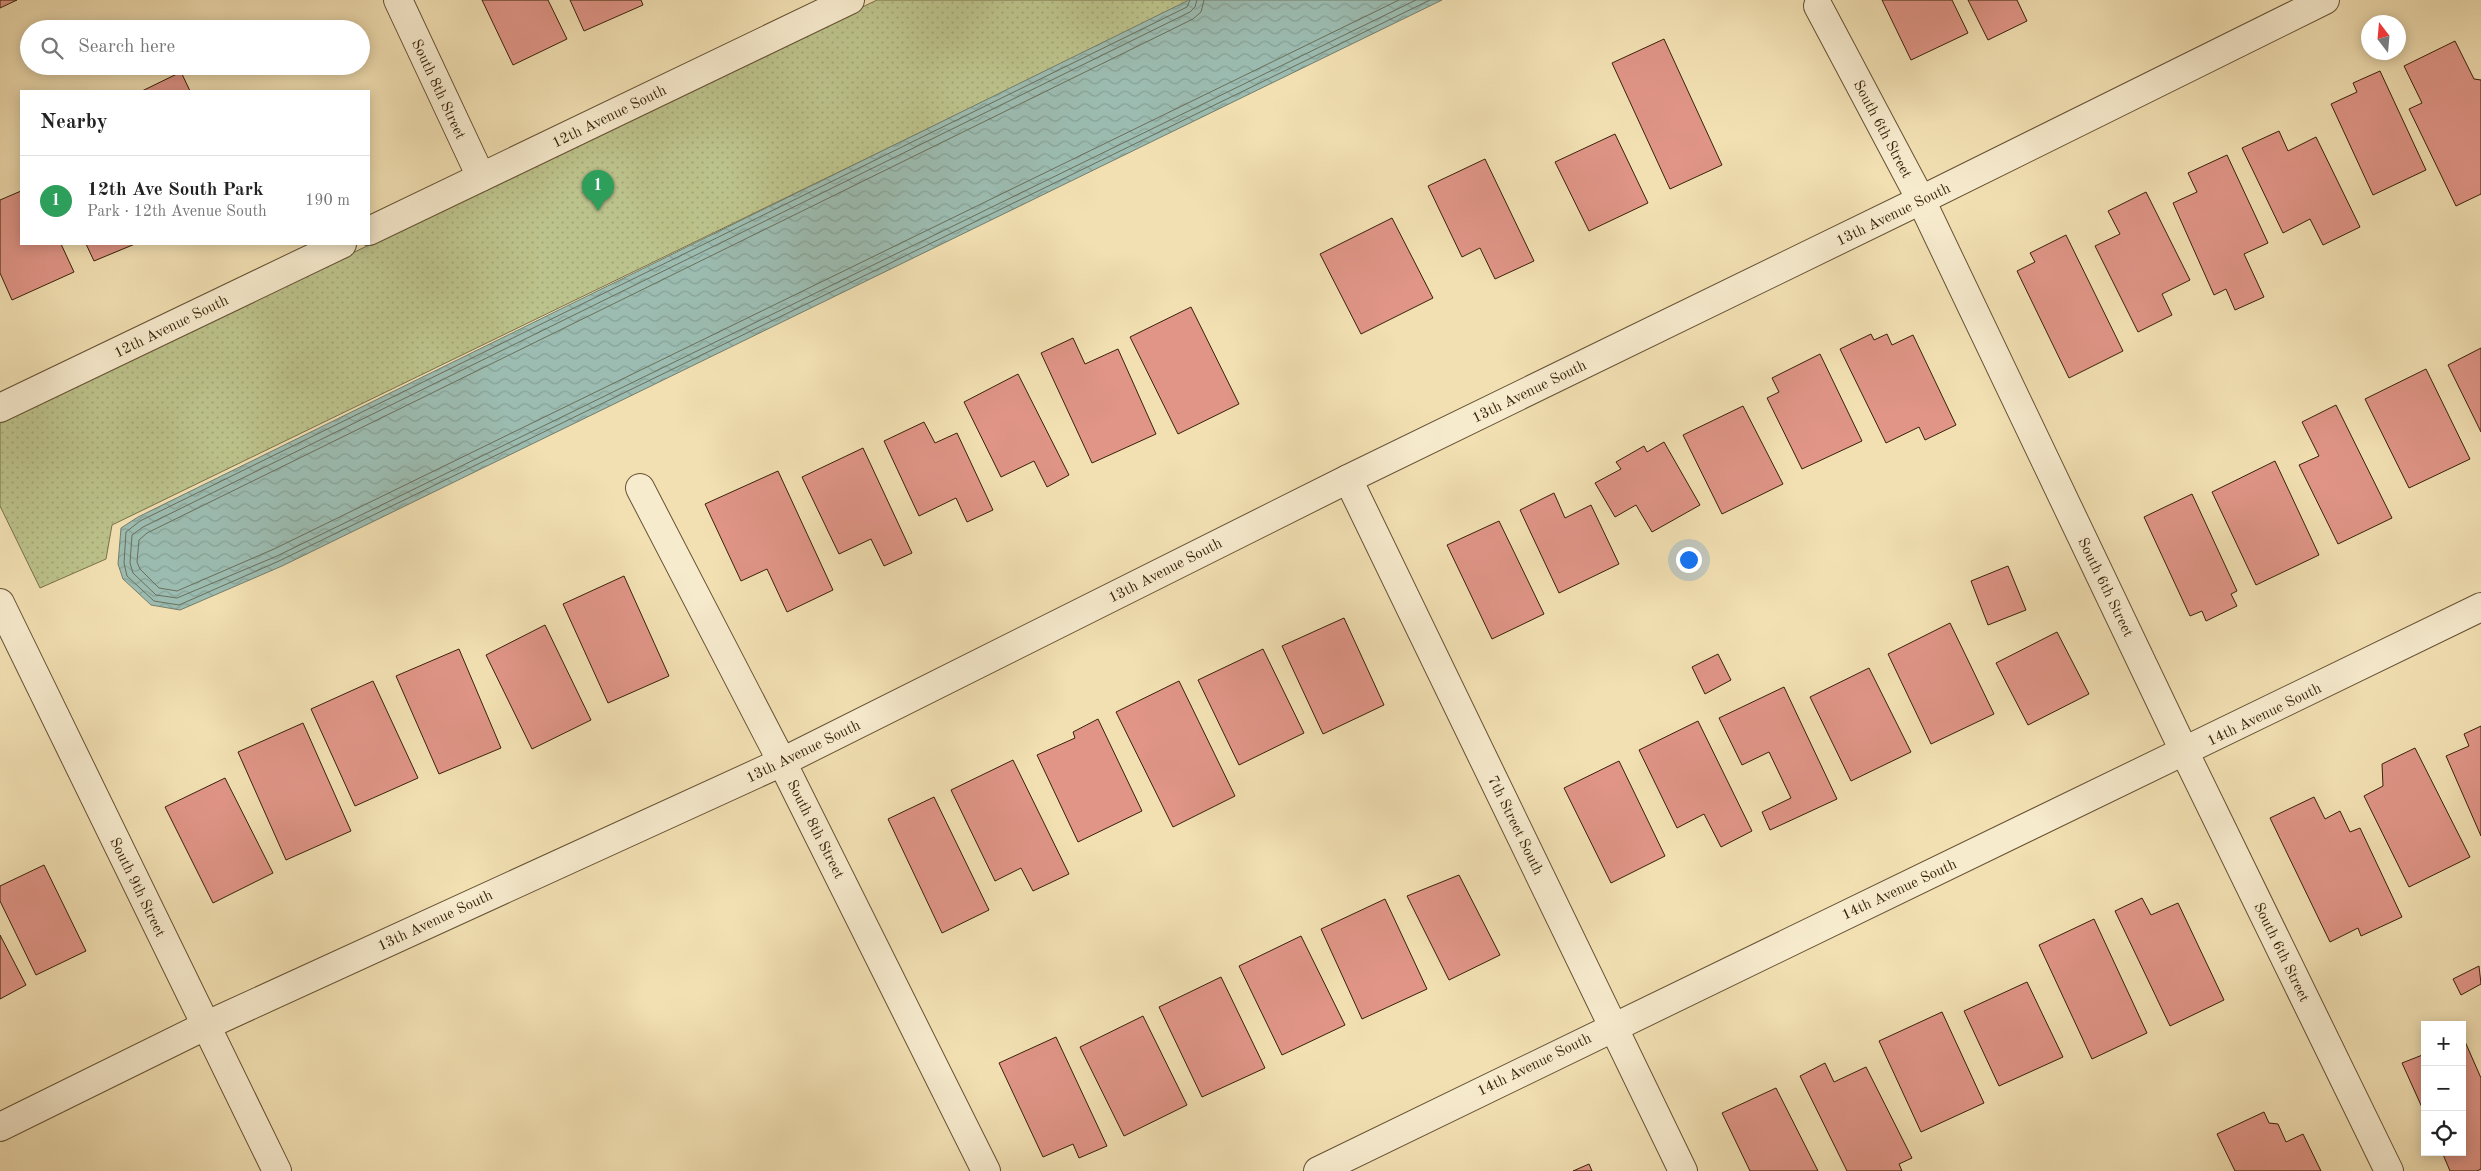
<!DOCTYPE html>
<html lang="en">
<head>
<meta charset="utf-8">
<style>
	:root { --surface:#fff; --page:#f6f6f6; --text:#222; --muted:#767676; --line:#e0e0e0; --accent:#111827 }
	body { margin:0; font-family:"Old Standard TT",serif; background:var(--page); color:var(--text) }
	.controls { position:absolute; right:15px; bottom:15px; display:grid; overflow:hidden; border-radius:0px; box-shadow:0 2px 12px #0003 }
	.controls button { width:45px; height:45px; display:grid; place-items:center; padding:0; border:0; border-bottom:1px solid var(--line); background:var(--surface); color:var(--text); font:25px sans-serif }
	.compass { position:absolute; left:2361px; top:15px; width:45px; height:45px; border-radius:50%; background:var(--surface); box-shadow:0 2px 12px #0003; rotate:344deg }
	.you { position:absolute; left:1688px; top:559px; width:18px; height:18px; margin:-12px; border:4px solid #fff; border-radius:50%; background:#1a73e8; box-shadow:0 0 0 8px #1a73e833 }
	.badge { display:grid; place-items:center; width:32px; height:32px; border-radius:50%; background:var(--accent); color:#fff; font-size:16px; font-weight:700 }
	.pin { position:absolute; translate:-50% -41px; filter:drop-shadow(0 1px 2px #0008) }
	.pin::after { content:''; position:absolute; top:26px; width:18px; height:15px; background:inherit; clip-path:polygon(0 0,100% 0,50% 100%) }
	.list { margin:0; padding:0; list-style:none }
	h2 { display:flex; justify-content:space-between; align-items:center; height:65px; margin:0; padding:0 20px; font-size:21px }
	h2 small { font-size:16px; font-weight:400; color:var(--muted) }
	.list li { display:grid; grid-template-columns:32px 1fr auto; gap:15px; align-items:center; box-sizing:border-box; height:90px; padding:0 20px; border-top:1px solid var(--line) }
	.list b { display:block; font-size:19px; white-space:nowrap }
	.list p { margin:0; font-size:16px; white-space:nowrap; color:var(--muted) }
	.list em { font-size:16px; font-style:normal; color:var(--muted) }
	.icon { flex:none; width:28px; height:28px; fill:none; stroke:currentColor; stroke-width:2; stroke-linecap:round; stroke-linejoin:round }
	.map { position:relative; flex:none; width:2481px; height:1171px; overflow:hidden }
	.search { position:absolute; background:var(--surface); box-shadow:0 2px 12px #0003; left:20px; top:20px; width:350px; height:55px; display:flex; align-items:center; gap:12px; box-sizing:border-box; padding:0 18px; border-radius:28px; color:var(--muted); font-size:19px }
	.panel { position:absolute; background:var(--surface); box-shadow:0 2px 12px #0003; left:20px; top:90px; width:350px; height:155px; border-radius:0px }
	.map>svg:first-child { display:block }
	.park { fill:url(#park-dots); stroke:#7a724a }
	.water { fill:url(#water-waves); stroke:#747e6d }
	.lines { fill:none; stroke-linecap:round; stroke-linejoin:round }
	.shore { stroke:#6a6f5c; stroke-width:1 }
	.building { fill:#e09587; stroke:#372208 }
	.minor-casing { stroke:#665233; stroke-width:30 }
	.minor { stroke:#f7ebce; stroke-width:28 }
	.labels { text-anchor:middle; stroke-width:4; stroke-linejoin:round; paint-order:stroke }
	.street-label { font-size:15px; fill:#372208; stroke:#f7ebce }
</style>
</head>
<body>
<div class="map">
<svg width="2481" height="1171" viewBox="0 0 2481 1171">
	<defs>
		<pattern id="park-dots" width="8" height="8" patternUnits="userSpaceOnUse" patternTransform="scale(1.25)"><rect width="8" height="8" fill="#bcc28b"/><path d="M2 2h.1M6 6h.1" fill="none" stroke="#a2a676" stroke-width="1.8" stroke-linecap="round"/></pattern>
		<pattern id="water-waves" width="16" height="10" patternUnits="userSpaceOnUse" patternTransform="scale(1.25)"><rect width="16" height="10" fill="#9cbcb1"/><path d="M0 5q4-4 8 0t8 0" fill="none" stroke="#87a197"/></pattern>
	</defs>
	<rect width="100%" height="100%" fill="#f2e0b3"/>
	<filter id="stains"><feTurbulence type="fractalNoise" baseFrequency=".004" numOctaves="4"/><feColorMatrix values="0 0 0 0 .2 0 0 0 0 .09 0 0 0 0 .02 0 0 0 .5 -.17"/></filter>
	<radialGradient id="worn" r=".72"><stop offset=".6" stop-color="#630" stop-opacity="0"/><stop offset="1" stop-color="#630" stop-opacity=".3"/></radialGradient>
	<path class="park" d="M 877,0 L 1193,0 L 112,525 L 106,559 L 40,588 L 0,506 L 0,423 Z"/>
	<path class="water" d="M 1189,0 L 1442,0 L 282,566 L 180,610 L 151,605 L 123,579 L 118,564 L 121,528 L 138,517 Z"/>
	<g class="lines">
		<g class="shore">
			<path d="M 1190,0 L 1187,7 L 140,521 L 126,532 L 124,563 L 127,576 L 154,601 L 179,605 L 279,561 L 1430,0"/>
			<path d="M 1197,0 L 1195,7 L 1190,12 L 143,527 L 132,535 L 130,563 L 133,573 L 156,595 L 177,598 L 277,556 L 1416,0"/>
			<path d="M 1204,0 L 1201,12 L 1193,19 L 147,533 L 139,540 L 137,562 L 140,569 L 159,588 L 177,591 L 274,549 L 1399,0"/>
		</g>
	</g>
	<g class="building">
		<path d="M 0,0 L 17,0 L 0,8 Z"/>
		<path d="M 482,0 L 548,0 L 567,39 L 513,65 Z"/>
		<path d="M 570,0 L 641,0 L 643,5 L 584,31 Z"/>
		<path d="M 1882,0 L 1952,0 L 1968,33 L 1911,60 Z"/>
		<path d="M 1968,0 L 2017,0 L 2027,21 L 1988,40 Z"/>
		<path d="M 1664,39 L 1722,165 L 1670,189 L 1612,63 Z"/>
		<path d="M 2455,41 L 2474,79 L 2481,80 L 2481,194 L 2456,206 L 2409,109 L 2422,103 L 2404,66 Z"/>
		<path d="M 2380,71 L 2426,170 L 2373,195 L 2331,104 L 2357,92 L 2353,83 Z"/>
		<path d="M 181,72 L 190,91 L 142,91 Z"/>
		<path d="M 2279,131 L 2288,151 L 2316,137 L 2360,227 L 2323,245 L 2310,219 L 2283,233 L 2242,148 Z"/>
		<path d="M 1615,134 L 1648,203 L 1589,231 L 1555,162 Z"/>
		<path d="M 2227,155 L 2268,243 L 2244,254 L 2264,297 L 2235,310 L 2226,289 L 2214,295 L 2173,203 L 2197,192 L 2188,173 Z"/>
		<path d="M 1485,159 L 1534,261 L 1495,279 L 1480,248 L 1462,257 L 1428,186 Z"/>
		<path d="M 21,191 L 21,244 L 61,244 L 74,272 L 12,300 L 0,273 L 0,200 Z"/>
		<path d="M 2146,192 L 2190,280 L 2162,294 L 2172,315 L 2138,332 L 2095,246 L 2120,234 L 2108,211 Z"/>
		<path d="M 1392,218 L 1433,298 L 1361,334 L 1320,254 Z"/>
		<path d="M 2066,235 L 2123,351 L 2069,378 L 2017,271 L 2035,262 L 2030,253 Z"/>
		<path d="M 86,244 L 135,244 L 94,261 Z"/>
		<path d="M 1191,307 L 1239,404 L 1178,434 L 1130,337 Z"/>
		<path d="M 1871,334 L 1874,340 L 1887,334 L 1892,345 L 1913,335 L 1956,425 L 1925,440 L 1919,427 L 1886,443 L 1840,349 Z"/>
		<path d="M 1073,338 L 1085,364 L 1118,349 L 1156,434 L 1092,463 L 1041,353 Z"/>
		<path d="M 2481,348 L 2481,432 L 2448,365 Z"/>
		<path d="M 1820,354 L 1862,441 L 1802,469 L 1767,398 L 1779,392 L 1772,378 Z"/>
		<path d="M 2426,369 L 2470,459 L 2409,488 L 2365,399 Z"/>
		<path d="M 1018,374 L 1069,475 L 1047,487 L 1034,461 L 1001,477 L 964,402 Z"/>
		<path d="M 2336,405 L 2392,518 L 2338,544 L 2299,465 L 2319,456 L 2302,422 Z"/>
		<path d="M 1743,406 L 1783,484 L 1722,514 L 1683,435 Z"/>
		<path d="M 924,422 L 935,443 L 957,433 L 993,510 L 967,522 L 956,498 L 919,516 L 884,441 Z"/>
		<path d="M 1664,442 L 1700,505 L 1652,532 L 1636,505 L 1615,517 L 1595,483 L 1621,469 L 1616,462 L 1644,446 L 1647,452 Z"/>
		<path d="M 863,448 L 912,553 L 884,566 L 871,539 L 839,554 L 802,477 Z"/>
		<path d="M 2275,461 L 2319,555 L 2256,585 L 2212,492 Z"/>
		<path d="M 778,471 L 833,590 L 787,612 L 767,569 L 741,581 L 705,504 Z"/>
		<path d="M 1554,493 L 1565,518 L 1591,505 L 1619,564 L 1559,593 L 1520,510 Z"/>
		<path d="M 2192,494 L 2237,591 L 2231,594 L 2237,606 L 2206,621 L 2202,611 L 2190,616 L 2144,517 Z"/>
		<path d="M 1499,521 L 1544,614 L 1492,639 L 1447,545 Z"/>
		<path d="M 2008,566 L 2026,610 L 1988,625 L 1971,581 Z"/>
		<path d="M 624,576 L 669,676 L 608,703 L 563,604 Z"/>
		<path d="M 1344,618 L 1384,705 L 1323,734 L 1282,646 Z"/>
		<path d="M 1950,623 L 1994,714 L 1931,744 L 1888,654 Z"/>
		<path d="M 545,625 L 591,720 L 532,749 L 486,655 Z"/>
		<path d="M 2057,632 L 2089,694 L 2028,725 L 1996,663 Z"/>
		<path d="M 459,649 L 501,748 L 439,774 L 396,676 Z"/>
		<path d="M 1263,649 L 1304,733 L 1239,765 L 1198,680 Z"/>
		<path d="M 1718,654 L 1731,680 L 1705,694 L 1692,667 Z"/>
		<path d="M 1869,668 L 1911,752 L 1851,781 L 1810,697 Z"/>
		<path d="M 373,681 L 418,778 L 355,806 L 311,709 Z"/>
		<path d="M 1179,681 L 1235,796 L 1173,827 L 1116,712 Z"/>
		<path d="M 1784,687 L 1837,799 L 1770,830 L 1762,812 L 1791,798 L 1769,752 L 1742,765 L 1719,718 Z"/>
		<path d="M 1098,719 L 1142,811 L 1078,842 L 1037,755 L 1075,738 L 1073,732 Z"/>
		<path d="M 1698,721 L 1752,831 L 1721,847 L 1704,814 L 1677,828 L 1639,750 Z"/>
		<path d="M 303,723 L 351,831 L 286,860 L 238,752 Z"/>
		<path d="M 2481,726 L 2481,836 L 2446,756 L 2469,746 L 2464,734 Z"/>
		<path d="M 2415,748 L 2470,857 L 2409,887 L 2364,796 L 2383,786 L 2382,764 Z"/>
		<path d="M 1013,760 L 1069,874 L 1033,891 L 1021,868 L 995,881 L 951,790 Z"/>
		<path d="M 1619,761 L 1665,856 L 1611,883 L 1564,788 Z"/>
		<path d="M 225,778 L 273,873 L 213,903 L 165,807 Z"/>
		<path d="M 934,797 L 989,910 L 942,933 L 888,819 Z"/>
		<path d="M 2314,797 L 2325,819 L 2340,811 L 2350,832 L 2360,828 L 2402,917 L 2361,936 L 2358,928 L 2330,942 L 2270,818 Z"/>
		<path d="M 44,865 L 86,951 L 36,975 L 0,901 L 0,886 Z"/>
		<path d="M 1459,875 L 1500,955 L 1449,980 L 1407,896 Z"/>
		<path d="M 2142,898 L 2151,915 L 2178,903 L 2224,1000 L 2170,1026 L 2115,911 Z"/>
		<path d="M 1385,899 L 1427,989 L 1362,1019 L 1321,929 Z"/>
		<path d="M 2094,919 L 2147,1033 L 2092,1059 L 2039,945 Z"/>
		<path d="M 0,935 L 26,985 L 0,999 Z"/>
		<path d="M 1301,936 L 1345,1025 L 1282,1055 L 1239,966 Z"/>
		<path d="M 2479,966 L 2481,984 L 2461,995 L 2453,979 Z"/>
		<path d="M 1221,977 L 1265,1068 L 1202,1097 L 1159,1007 Z"/>
		<path d="M 2027,982 L 2063,1057 L 1999,1086 L 1964,1011 Z"/>
		<path d="M 1942,1012 L 1984,1103 L 1921,1132 L 1879,1041 Z"/>
		<path d="M 1143,1016 L 1187,1105 L 1124,1136 L 1080,1047 Z"/>
		<path d="M 1056,1037 L 1107,1146 L 1079,1158 L 1073,1144 L 1043,1157 L 999,1063 Z"/>
		<path d="M 2463,1037 L 2481,1078 L 2481,1169 L 2477,1171 L 2450,1171 L 2442,1152 L 2462,1152 Z"/>
		<path d="M 2425,1054 L 2425,1114 L 2402,1063 Z"/>
		<path d="M 1825,1063 L 1834,1082 L 1866,1067 L 1912,1158 L 1899,1164 L 1902,1171 L 1847,1171 L 1800,1076 Z"/>
		<path d="M 1776,1088 L 1818,1171 L 1750,1171 L 1722,1113 Z"/>
		<path d="M 2264,1112 L 2269,1123 L 2278,1124 L 2286,1142 L 2303,1134 L 2321,1171 L 2235,1171 L 2217,1134 Z"/>
		<path d="M 1589,1164 L 1592,1171 L 1573,1171 Z"/>
	</g>
	<g class="lines">
		<defs>
			<g id="minor">
				<path d="M 398,0 L 481,177"/>
				<path d="M 1818,6 L 1921,200 L 2185,753 L 2389,1171"/>
				<path d="M 369,231 L 850,0"/>
				<path d="M 0,408 L 342,244"/>
				<path d="M 1348,479 L 1683,1171"/>
				<path d="M 640,488 L 782,762 L 986,1171"/>
				<path d="M 0,603 L 277,1171"/>
				<path d="M 0,1127 L 205,1026 L 782,762 L 1348,479 L 1921,200 L 2325,0"/>
				<path d="M 1318,1171 C 1704,980 2094,797 2481,607"/>
			</g>
		</defs>
		<use href="#minor" class="minor-casing"/>
		<use href="#minor" class="minor"/>
	</g>
	<g class="labels">
		<g class="street-label">
			<text transform="translate(439 89) rotate(65)" y="5">South 8th Street</text>
			<text transform="translate(609 116) rotate(-26)" y="5">12th Avenue South</text>
			<text transform="translate(1883 129) rotate(62)" y="5">South 6th Street</text>
			<text transform="translate(1893 214) rotate(-26)" y="5">13th Avenue South</text>
			<text transform="translate(171 326) rotate(-26)" y="5">12th Avenue South</text>
			<text transform="translate(1529 391) rotate(-26)" y="5">13th Avenue South</text>
			<text transform="translate(1165 570) rotate(-27)" y="5">13th Avenue South</text>
			<text transform="translate(2106 587) rotate(64)" y="5">South 6th Street</text>
			<text transform="translate(2264 714) rotate(-26)" y="5">14th Avenue South</text>
			<text transform="translate(803 751) rotate(-26)" y="5">13th Avenue South</text>
			<text transform="translate(1516 825) rotate(64)" y="5">7th Street South</text>
			<text transform="translate(816 829) rotate(63)" y="5">South 8th Street</text>
			<text transform="translate(138 887) rotate(64)" y="5">South 9th Street</text>
			<text transform="translate(1899 889) rotate(-25)" y="5">14th Avenue South</text>
			<text transform="translate(435 920) rotate(-25)" y="5">13th Avenue South</text>
			<text transform="translate(2282 952) rotate(64)" y="5">South 6th Street</text>
			<text transform="translate(1534 1064) rotate(-26)" y="5">14th Avenue South</text>
		</g>
	</g>
	<rect width="100%" height="100%" filter="url(#stains)"/>
	<rect width="100%" height="100%" fill="url(#worn)"/>
</svg>
<div class="controls">
<button>+</button>
<button>−</button>
<button><svg class="icon" aria-label="locate" viewBox="0 0 24 24"><circle cx="12" cy="12" r="6"/><path d="M12 2v4M12 18v4M2 12h4M18 12h4"/></svg></button>
</div>
<svg class="compass" viewBox="-18 -18 36 36"><path d="M0-13l5 13h-10z" fill="#e53935"/><path d="M0 13l5-13h-10z" fill="#767676"/></svg>
<div class="you"></div>
<div class="pin badge" style="left:598px;top:211px;background:#2e9e5b">1</div>
<div class="search"><svg class="icon" aria-label="search" viewBox="0 0 24 24"><circle cx="10" cy="10" r="6"/><path d="M15 15l6 6"/></svg>Search here</div>
<section class="panel">
<h2>Nearby<small></small></h2>
<ul class="list">
<li><span class="badge" style="background:#2e9e5b">1</span><div><b>12th Ave South Park</b><p>Park · 12th Avenue South</p></div><em>190 m</em></li>
</ul>
</section>
</div>
</body>
</html>
